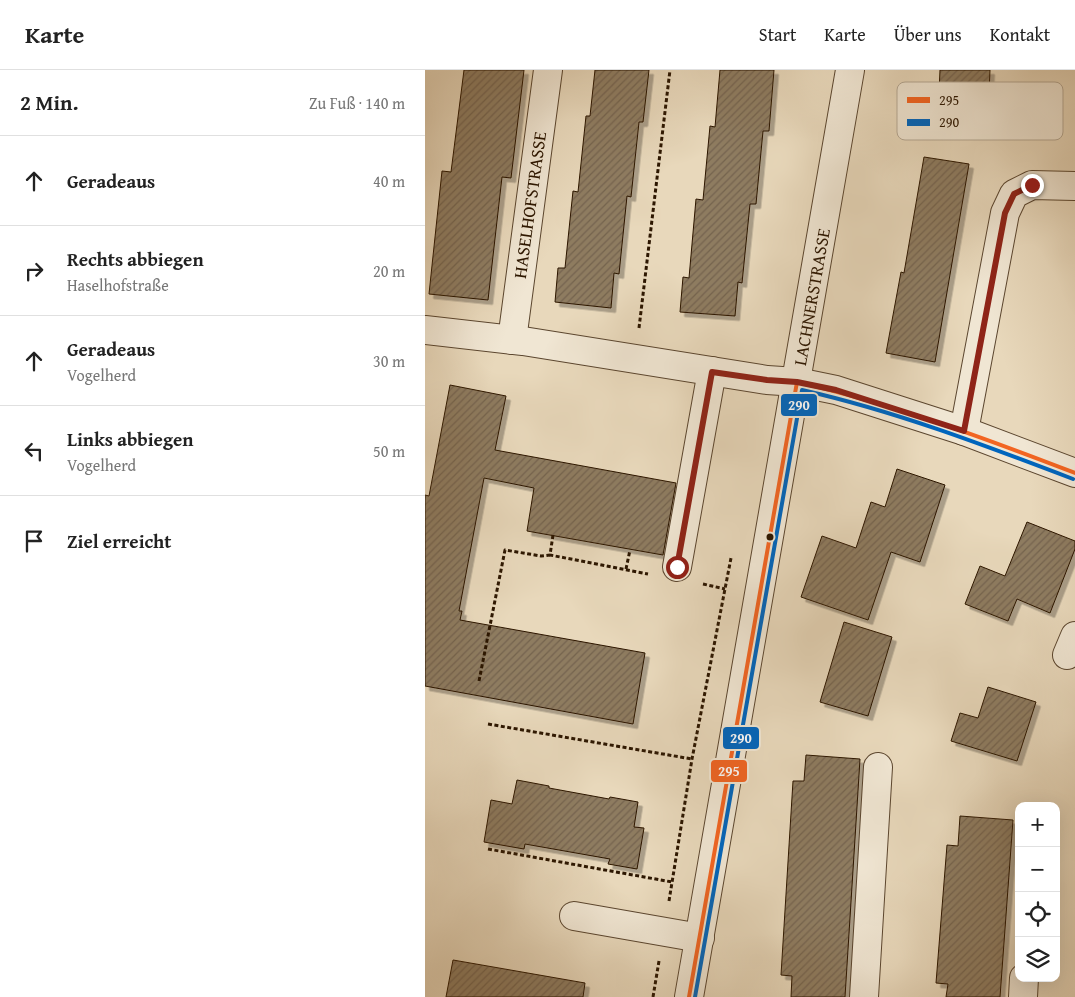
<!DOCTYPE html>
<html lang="de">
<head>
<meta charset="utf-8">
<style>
	:root { --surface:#fff; --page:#f6f6f6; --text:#222; --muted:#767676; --line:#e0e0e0 }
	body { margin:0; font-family:"Gentium Book Plus",serif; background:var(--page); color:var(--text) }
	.controls { position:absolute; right:15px; bottom:15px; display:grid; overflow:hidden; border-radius:10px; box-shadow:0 5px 20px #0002 }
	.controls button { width:45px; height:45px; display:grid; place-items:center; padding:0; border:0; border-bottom:1px solid var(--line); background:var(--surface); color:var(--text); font:25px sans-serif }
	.stop { position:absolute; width:15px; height:15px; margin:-11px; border:4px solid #8f2418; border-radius:50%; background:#fff }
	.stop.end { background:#8f2418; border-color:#fff; box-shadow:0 1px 5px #0008 }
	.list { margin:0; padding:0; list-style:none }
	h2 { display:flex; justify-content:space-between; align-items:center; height:65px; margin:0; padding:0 20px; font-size:21px }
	h2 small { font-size:16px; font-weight:400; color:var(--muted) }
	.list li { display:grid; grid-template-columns:32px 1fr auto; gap:15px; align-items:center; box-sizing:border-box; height:90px; padding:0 20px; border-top:1px solid var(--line) }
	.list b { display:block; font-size:19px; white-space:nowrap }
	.list p { margin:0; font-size:16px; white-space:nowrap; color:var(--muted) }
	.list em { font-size:16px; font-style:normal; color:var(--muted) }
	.icon { flex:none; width:28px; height:28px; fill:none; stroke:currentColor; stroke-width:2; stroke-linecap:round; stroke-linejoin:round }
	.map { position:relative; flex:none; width:650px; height:927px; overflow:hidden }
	header { display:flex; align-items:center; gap:30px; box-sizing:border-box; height:70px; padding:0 25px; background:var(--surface); border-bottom:1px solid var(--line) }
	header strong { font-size:24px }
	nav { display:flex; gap:28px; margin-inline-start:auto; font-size:18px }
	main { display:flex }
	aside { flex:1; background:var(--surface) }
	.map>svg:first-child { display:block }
	.building { fill:url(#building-hatch); stroke:#2c1600; filter:url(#shadow) }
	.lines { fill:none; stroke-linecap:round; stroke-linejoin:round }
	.minor-casing { stroke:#5b462f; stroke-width:30 }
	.path { stroke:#2c1600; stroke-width:3; stroke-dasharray:4 2.5; stroke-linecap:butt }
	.minor { stroke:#f0e6d3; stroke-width:28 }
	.bus-1-casing { stroke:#f0e6d3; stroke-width:8 }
	.bus-2-casing { stroke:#f0e6d3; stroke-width:8 }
	.bus-1 { stroke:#f26522; stroke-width:4 }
	.bus-2 { stroke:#0065bd; stroke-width:4 }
	.route { stroke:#8f2418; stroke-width:6 }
	.bus-dot { fill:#2c1600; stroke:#f0e6d3; stroke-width:2 }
	.labels { text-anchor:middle; stroke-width:4.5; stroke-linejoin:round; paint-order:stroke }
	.street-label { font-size:18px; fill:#2c1600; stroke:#f0e6d3 }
	.key { fill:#f0e6d3; stroke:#b5a894; stroke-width:1 }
	.key-label { font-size:14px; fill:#2c1600 }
	.line-badge { stroke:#f0e6d3; stroke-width:2 }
	.badge-label { font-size:14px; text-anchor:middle; font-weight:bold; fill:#fff }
</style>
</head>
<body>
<header>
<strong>Karte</strong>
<nav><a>Start</a><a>Karte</a><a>Über uns</a><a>Kontakt</a></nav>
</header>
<main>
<aside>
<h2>2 Min.<small>Zu Fuß · 140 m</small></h2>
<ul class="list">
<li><svg class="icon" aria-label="ahead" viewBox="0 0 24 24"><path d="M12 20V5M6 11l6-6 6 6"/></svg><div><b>Geradeaus</b></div><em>40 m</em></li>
<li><svg class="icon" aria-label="right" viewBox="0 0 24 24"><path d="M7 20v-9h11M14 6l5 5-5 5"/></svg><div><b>Rechts abbiegen</b><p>Haselhofstraße</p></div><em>20 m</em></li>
<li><svg class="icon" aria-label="ahead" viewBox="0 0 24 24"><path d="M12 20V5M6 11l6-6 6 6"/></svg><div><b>Geradeaus</b><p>Vogelherd</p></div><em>30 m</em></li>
<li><svg class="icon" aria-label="left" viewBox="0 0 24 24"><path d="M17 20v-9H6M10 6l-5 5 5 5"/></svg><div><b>Links abbiegen</b><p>Vogelherd</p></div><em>50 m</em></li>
<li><svg class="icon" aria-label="arrive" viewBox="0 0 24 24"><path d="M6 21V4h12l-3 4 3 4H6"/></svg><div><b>Ziel erreicht</b></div></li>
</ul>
</aside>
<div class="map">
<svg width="650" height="927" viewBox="0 0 650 927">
	<defs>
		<pattern id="building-hatch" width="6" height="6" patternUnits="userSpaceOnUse" patternTransform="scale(1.25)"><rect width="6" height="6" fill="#8e7b61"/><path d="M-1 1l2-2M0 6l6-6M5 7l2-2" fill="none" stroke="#74644e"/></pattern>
		<filter id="shadow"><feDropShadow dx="4.5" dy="4.5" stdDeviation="0" flood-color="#0004"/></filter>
	</defs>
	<rect width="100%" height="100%" fill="#e8d8bb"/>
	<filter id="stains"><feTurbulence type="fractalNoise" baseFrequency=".004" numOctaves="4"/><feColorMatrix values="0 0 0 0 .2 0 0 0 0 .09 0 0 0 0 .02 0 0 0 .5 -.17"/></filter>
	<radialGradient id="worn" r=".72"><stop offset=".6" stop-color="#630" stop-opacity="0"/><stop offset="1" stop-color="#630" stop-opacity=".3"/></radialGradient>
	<g class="building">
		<path d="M 39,0 L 99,0 L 86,108 L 77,107 L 63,230 L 4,224 L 17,101 L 26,102 Z"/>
		<path d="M 170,0 L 224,0 L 218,52 L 214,52 L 206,127 L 202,126 L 194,204 L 189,203 L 186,238 L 130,232 L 133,198 L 140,198 L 148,121 L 153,122 L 161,46 L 165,46 Z"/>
		<path d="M 295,0 L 349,0 L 344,61 L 338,61 L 331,134 L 325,134 L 317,213 L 313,212 L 310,246 L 255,242 L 258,207 L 264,208 L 271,129 L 278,130 L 285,56 L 290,57 Z"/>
		<path d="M 515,0 L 565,0 L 563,48 L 513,45 Z"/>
		<path d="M 499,87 L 544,94 L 510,292 L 461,283 L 476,202 L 479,203 Z"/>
		<path d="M 25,315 L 81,326 L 70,380 L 251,413 L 238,485 L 102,461 L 109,418 L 59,408 L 34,541 L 37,541 L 35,550 L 220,583 L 208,654 L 0,616 L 0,425 L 4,426 Z"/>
		<path d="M 472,399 L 520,415 L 495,492 L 466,482 L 443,550 L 376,527 L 397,466 L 431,478 L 446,432 L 460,437 Z"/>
		<path d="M 602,452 L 650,471 L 650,479 L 625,543 L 592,529 L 583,551 L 540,534 L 555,496 L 580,506 Z"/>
		<path d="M 419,552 L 467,567 L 443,646 L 395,632 Z"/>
		<path d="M 563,617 L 611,632 L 592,691 L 526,671 L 535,643 L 553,648 Z"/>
		<path d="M 381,685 L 435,689 L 420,927 L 366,927 L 367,906 L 356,905 L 368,711 L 379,711 Z"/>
		<path d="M 92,710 L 124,716 L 124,718 L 184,729 L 185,727 L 213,732 L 209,757 L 219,758 L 212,799 L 183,794 L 185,789 L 100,774 L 99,779 L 59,772 L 66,730 L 87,734 Z"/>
		<path d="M 535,746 L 588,750 L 575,927 L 521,927 L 523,914 L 511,913 L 522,775 L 533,776 Z"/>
		<path d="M 28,890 L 160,913 L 158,927 L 21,927 Z"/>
	</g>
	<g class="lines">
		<defs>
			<g id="minor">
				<path d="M 0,260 L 98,271 L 342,310 L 372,312 L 411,320 L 539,361 L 650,403"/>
				<path d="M 87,270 L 123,0"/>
				<path d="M 539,361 L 580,143 L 589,124 L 607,115 L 650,116"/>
				<path d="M 252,497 L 287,301"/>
				<path d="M 642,585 L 650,566"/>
				<path d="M 149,846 L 275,868"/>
				<path d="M 264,927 L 425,0"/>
				<path d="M 439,927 L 453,697"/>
				<path d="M 598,927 L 599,908"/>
			</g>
		</defs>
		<use href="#minor" class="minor-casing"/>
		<g class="path">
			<path d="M 214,258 L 245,0"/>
			<path d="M 128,465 L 125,485 L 223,504"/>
			<path d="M 201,499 L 205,480"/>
			<path d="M 278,514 L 300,519"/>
			<path d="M 54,611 L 80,480 L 116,486 L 125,485"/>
			<path d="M 63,654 L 267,689"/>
			<path d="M 63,779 L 247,812"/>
			<path d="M 244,831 L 267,689 L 306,488"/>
			<path d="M 228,927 L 234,891"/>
		</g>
		<use href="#minor" class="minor"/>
		<defs>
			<path id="bus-1" d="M 264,927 L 372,312 C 468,334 559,368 650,403"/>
			<path id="bus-2" d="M 270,927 L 377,320 C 470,341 559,375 648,409"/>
		</defs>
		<use href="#bus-1" class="bus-1-casing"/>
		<use href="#bus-2" class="bus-2-casing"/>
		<use href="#bus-1" class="bus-1"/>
		<use href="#bus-2" class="bus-2"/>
	</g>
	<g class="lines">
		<path class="route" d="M 252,497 L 287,302 L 342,310 L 372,312 L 411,320 L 539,361 L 580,143 L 589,124 L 607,115"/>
	</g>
	<circle class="bus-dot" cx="345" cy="467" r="4.5"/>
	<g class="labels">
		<g class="street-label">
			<text transform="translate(105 135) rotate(-82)" y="6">HASELHOFSTRASSE</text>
			<text transform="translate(387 227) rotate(-80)" y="6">LACHNERSTRASSE</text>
		</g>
	</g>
	<rect x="472" y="12" width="166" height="58" rx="8" class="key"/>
	<rect x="482" y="27" width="23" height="6" fill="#f26522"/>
	<rect x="482" y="49" width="23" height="7" fill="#0065bd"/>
	<g class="key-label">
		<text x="514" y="35">295</text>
		<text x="514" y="57">290</text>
	</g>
	<g class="line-badge">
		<rect x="355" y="323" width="38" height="24" rx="5" fill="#0065bd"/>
		<rect x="297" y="656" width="38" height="24" rx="5" fill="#0065bd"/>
		<rect x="285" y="689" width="38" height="24" rx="5" fill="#f26522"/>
	</g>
	<g class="badge-label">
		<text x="374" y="340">290</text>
		<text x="316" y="673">290</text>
		<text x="304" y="706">295</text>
	</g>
	<rect width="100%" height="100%" filter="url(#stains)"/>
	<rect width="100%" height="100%" fill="url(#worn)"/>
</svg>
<div class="controls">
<button>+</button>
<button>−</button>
<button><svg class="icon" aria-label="locate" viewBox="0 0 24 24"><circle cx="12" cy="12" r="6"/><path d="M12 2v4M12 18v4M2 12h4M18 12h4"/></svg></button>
<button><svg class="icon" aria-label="layers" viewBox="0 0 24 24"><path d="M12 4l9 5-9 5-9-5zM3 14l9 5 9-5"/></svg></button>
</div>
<div class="stop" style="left:252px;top:497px"></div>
<div class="stop end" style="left:607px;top:115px"></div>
</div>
</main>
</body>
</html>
